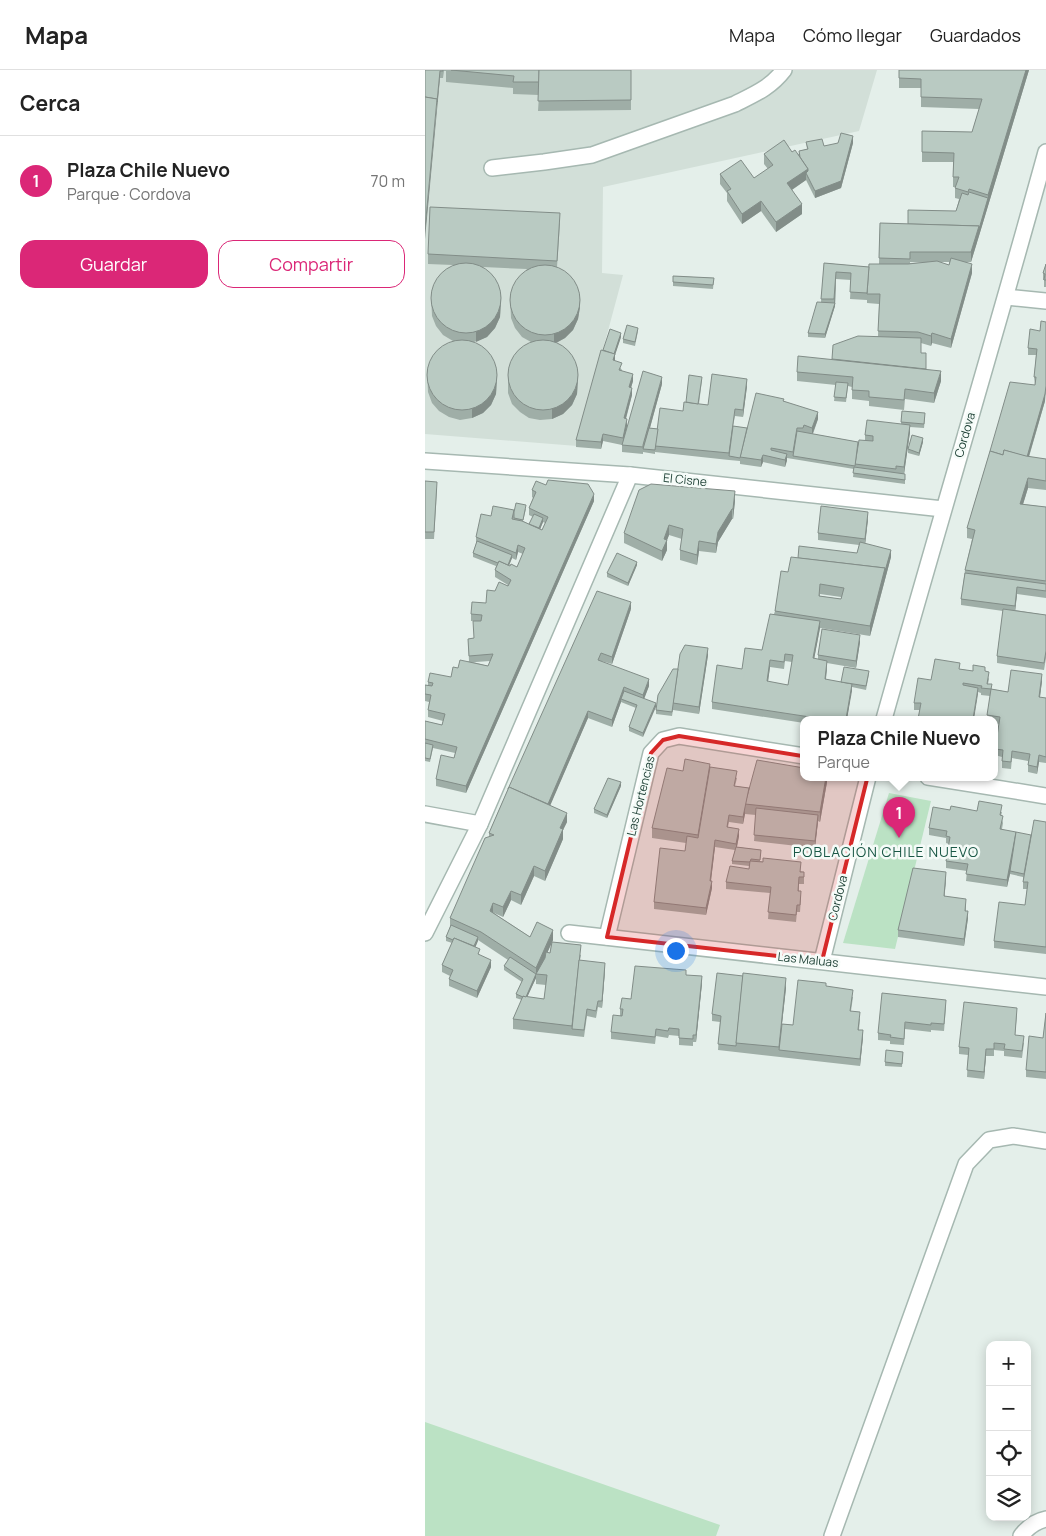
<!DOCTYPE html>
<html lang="es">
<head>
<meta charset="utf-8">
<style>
	:root { --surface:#fff; --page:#f2f2f2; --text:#222; --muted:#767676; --line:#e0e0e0; --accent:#db2777 }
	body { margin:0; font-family:Manrope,sans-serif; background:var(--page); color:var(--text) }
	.controls { position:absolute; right:15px; bottom:15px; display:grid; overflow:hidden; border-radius:10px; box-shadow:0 2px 12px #0003 }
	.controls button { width:45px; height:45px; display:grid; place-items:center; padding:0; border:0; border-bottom:1px solid var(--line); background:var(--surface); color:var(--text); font:25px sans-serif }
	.you { position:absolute; left:250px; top:880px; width:18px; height:18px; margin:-12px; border:4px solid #fff; border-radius:50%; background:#1a73e8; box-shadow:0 0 0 8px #1a73e833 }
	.badge { display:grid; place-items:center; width:32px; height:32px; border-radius:50%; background:var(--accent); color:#fff; font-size:16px; font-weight:700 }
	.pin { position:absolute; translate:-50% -41px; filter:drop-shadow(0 1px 2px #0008) }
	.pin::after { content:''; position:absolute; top:26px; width:18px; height:15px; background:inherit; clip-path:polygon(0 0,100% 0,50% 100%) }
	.popup { position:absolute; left:375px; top:646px; width:198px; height:65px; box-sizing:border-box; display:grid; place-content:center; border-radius:10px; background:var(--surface); filter:drop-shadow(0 1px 4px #0005); font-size:16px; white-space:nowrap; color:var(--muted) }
	.popup b { font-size:19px; color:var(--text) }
	.popup::after { content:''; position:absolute; left:50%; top:100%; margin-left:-10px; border:10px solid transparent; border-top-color:var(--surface) }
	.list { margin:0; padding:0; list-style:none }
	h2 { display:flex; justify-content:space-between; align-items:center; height:65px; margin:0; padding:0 20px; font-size:21px }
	h2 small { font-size:16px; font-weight:400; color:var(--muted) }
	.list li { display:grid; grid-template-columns:32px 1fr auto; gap:15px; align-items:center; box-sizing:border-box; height:90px; padding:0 20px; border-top:1px solid var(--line) }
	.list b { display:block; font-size:19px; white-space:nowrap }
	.list p { margin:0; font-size:16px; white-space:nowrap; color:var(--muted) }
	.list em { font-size:16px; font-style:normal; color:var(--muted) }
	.actions { display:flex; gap:10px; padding:15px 20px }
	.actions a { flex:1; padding:11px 0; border:1px solid var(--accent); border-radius:15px; text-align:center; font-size:18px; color:var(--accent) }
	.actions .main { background:var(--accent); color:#fff }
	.icon { flex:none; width:28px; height:28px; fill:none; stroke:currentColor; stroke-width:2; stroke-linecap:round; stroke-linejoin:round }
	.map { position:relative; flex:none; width:621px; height:1466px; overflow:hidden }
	header { display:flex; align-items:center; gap:30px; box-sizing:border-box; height:70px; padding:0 25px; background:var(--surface); border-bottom:1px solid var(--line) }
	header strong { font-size:24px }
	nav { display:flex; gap:28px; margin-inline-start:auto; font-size:18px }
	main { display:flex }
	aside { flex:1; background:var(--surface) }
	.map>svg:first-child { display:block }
	.built { fill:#d2dfd8 }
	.green { fill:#bbe2c4 }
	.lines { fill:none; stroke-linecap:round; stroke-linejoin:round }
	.minor-casing { stroke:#a6b8b1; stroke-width:18 }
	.minor { stroke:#fff; stroke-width:15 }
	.wall { fill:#9faea7; fill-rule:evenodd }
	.shaded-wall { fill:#828d88 }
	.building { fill:#b9cac2; stroke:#828d88; fill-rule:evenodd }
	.marked { fill:#d62828; fill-opacity:0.2; stroke:#d62828; stroke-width:4; stroke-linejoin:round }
	.labels { text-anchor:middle; stroke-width:5; stroke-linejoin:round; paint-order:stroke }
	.street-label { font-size:12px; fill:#214338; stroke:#f5fbf8 }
	.neighbourhood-label { font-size:14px; letter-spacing:1px; fill:#1a5846; stroke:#f5fbf8 }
</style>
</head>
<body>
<header>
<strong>Mapa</strong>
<nav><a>Mapa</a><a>Cómo llegar</a><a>Guardados</a></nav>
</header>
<main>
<aside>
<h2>Cerca<small></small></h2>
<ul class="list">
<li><span class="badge">1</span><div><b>Plaza Chile Nuevo</b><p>Parque · Cordova</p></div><em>70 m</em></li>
</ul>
<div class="actions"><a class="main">Guardar</a><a>Compartir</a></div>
</aside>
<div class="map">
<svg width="621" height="1466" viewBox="0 0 621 1466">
	<rect width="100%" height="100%" fill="#e4efea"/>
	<path class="built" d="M 0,0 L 452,0 L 434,61 L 178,117 L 177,203 L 198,205 L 152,376 L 0,364 Z"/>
	<g class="green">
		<path d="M 464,723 L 506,731 L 470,879 L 418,873 Z"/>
		<path d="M 0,1352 L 295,1455 L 291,1466 L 0,1466 Z"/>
	</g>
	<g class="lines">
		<defs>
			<g id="minor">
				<path d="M 67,98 L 119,92 L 167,85 L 310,34 C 330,24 345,18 359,0"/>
				<path d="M 581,227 L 621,231"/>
				<path d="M 0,391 L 205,405 L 518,439"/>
				<path d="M 459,649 C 512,460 569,271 621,82"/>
				<path d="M 503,707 L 621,726"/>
				<path d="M 0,744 L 55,754"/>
				<path d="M 0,863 L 55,754 L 205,405"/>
				<path d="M 144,863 L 621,917"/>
				<path d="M 182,867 L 226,683 L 238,670 L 254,666 L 379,686"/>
				<path d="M 397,891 L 443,707"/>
				<path d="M 407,1466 L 541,1094 L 564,1070 L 588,1066 L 621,1071"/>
				<path d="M 596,1466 C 602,1458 611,1451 621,1449"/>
			</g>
		</defs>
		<use href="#minor" class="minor-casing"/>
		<use href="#minor" class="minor"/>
	</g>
	<g class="wall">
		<path d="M 0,0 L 206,0 L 206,40 L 113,41 L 114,25 L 88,24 L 88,18 L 21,12 L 21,1 L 19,1 L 18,8 L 15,8 Z"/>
		<path d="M 474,0 L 604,0 L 546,192 L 542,192 L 547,203 L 526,278 L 507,273 L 506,276 L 496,273 L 496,283 L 501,299 L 516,311 L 509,333 L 480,329 L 479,340 L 444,336 L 444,331 L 427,329 L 427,317 L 423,316 L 421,332 L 409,331 L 411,315 L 372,311 L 372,302 L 407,289 L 453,266 L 454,234 L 442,233 L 442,230 L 425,229 L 426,210 L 411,209 L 410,236 L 400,268 L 383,267 L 383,263 L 396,232 L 399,193 L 444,197 L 454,194 L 455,153 L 483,154 L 531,141 L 534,129 L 530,128 L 530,117 L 528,117 L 528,92 L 497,92 L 497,61 L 547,62 L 554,39 L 496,37 L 496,18 L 474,18 ZM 485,192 L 501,192 L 485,193 ZM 515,192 L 524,192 L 524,195 Z"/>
		<path d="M 381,72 L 399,76 L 428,73 L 416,118 L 390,128 L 381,110 L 367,120 L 377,144 L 351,162 L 336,141 L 317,154 L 302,131 L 302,123 L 295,114 L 295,104 L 329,108 L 343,99 L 339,94 L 339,84 L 367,82 L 374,84 L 374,81 L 382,79 Z"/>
		<path d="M 135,153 L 132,197 L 155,237 L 153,249 L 148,260 L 140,268 L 131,273 L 153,312 L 152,324 L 147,335 L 138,344 L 127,349 L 115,350 L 104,348 L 95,342 L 87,334 L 83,323 L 83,302 L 106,272 L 97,267 L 90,258 L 86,248 L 85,227 L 102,199 L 58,197 L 76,235 L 75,247 L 70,258 L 62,267 L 49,272 L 72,312 L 71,324 L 66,335 L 58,343 L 47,348 L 35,350 L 24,347 L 14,341 L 7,333 L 3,322 L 2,301 L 28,271 L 18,265 L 11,256 L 7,246 L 6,225 L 28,195 L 3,194 L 3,184 Z"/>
		<path d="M 621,194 L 621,217 L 619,217 L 619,210 L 618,210 L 618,203 Z"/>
		<path d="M 248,206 L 289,208 L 288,219 L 248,216 Z"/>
		<path d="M 621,252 L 621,323 L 620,331 L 604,387 L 621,389 L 621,420 L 603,418 L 598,434 L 621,437 L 621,528 L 592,524 L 590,540 L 621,545 L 621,588 L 619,600 L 572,593 L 572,586 L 578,541 L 536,535 L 536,529 L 540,500 L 547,469 L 542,468 L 542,458 L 565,381 L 610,315 L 609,307 L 611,285 L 603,285 L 603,278 Z"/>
		<path d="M 213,261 L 210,276 L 198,273 L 198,269 Z"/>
		<path d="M 196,267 L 190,285 L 190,291 L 197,300 L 197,301 L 208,311 L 206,318 L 207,325 L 201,349 L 202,356 L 237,314 L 225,358 L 233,359 L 258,341 L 261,332 L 277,310 L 274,334 L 283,335 L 322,316 L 318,347 L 310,346 L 308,356 L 322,358 L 359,331 L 393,349 L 388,364 L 433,372 L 440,370 L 440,365 L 476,354 L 477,341 L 500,347 L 499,358 L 485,357 L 485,362 L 479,404 L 480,404 L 480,414 L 428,407 L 429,399 L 362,388 L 360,397 L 338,392 L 336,397 L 315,394 L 315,391 L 304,390 L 230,382 L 230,384 L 218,382 L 218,384 L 197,382 L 197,375 L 178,371 L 176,379 L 151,377 L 151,370 L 178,280 Z"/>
		<path d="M 498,372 L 494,386 L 483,383 L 483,379 Z"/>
		<path d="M 0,411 L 12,419 L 9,469 L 0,469 Z"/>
		<path d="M 121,415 L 169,431 L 41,723 L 11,716 L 11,709 L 29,688 L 30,683 L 8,678 L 5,692 L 0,691 L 0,651 L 17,655 L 18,651 L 3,647 L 3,640 L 4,632 L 0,631 L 0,615 L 3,615 L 3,612 L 26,607 L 33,598 L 44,591 L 43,569 L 49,568 L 49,551 L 46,551 L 46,544 L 61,533 L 70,521 L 83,515 L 70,507 L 70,500 L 71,496 L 48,487 L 48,483 L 51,474 L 51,467 L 66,446 L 89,440 L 101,439 L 98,451 L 104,454 L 108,447 L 104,445 L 104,438 L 108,428 L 107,427 L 107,420 ZM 118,452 L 120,453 L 117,460 L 115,459 ZM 93,482 L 98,484 L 92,497 L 84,496 L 87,488 L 91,490 ZM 65,591 L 63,596 L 48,592 L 51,592 Z"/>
		<path d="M 310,431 L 308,449 L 307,449 L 293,472 L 291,483 L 274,481 L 272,495 L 255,490 L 255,480 L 257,469 L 244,465 L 242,470 L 242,480 L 237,491 L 199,473 L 199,463 Z"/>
		<path d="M 443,449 L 440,473 L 466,487 L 445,566 L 395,558 L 389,589 L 393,589 L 393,585 L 435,572 L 431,598 L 402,593 L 401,610 L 416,612 L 444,604 L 441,620 L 427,617 L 422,649 L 379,649 L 379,653 L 287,639 L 287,632 L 317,599 L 337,580 L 363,502 L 373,488 L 432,483 L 434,475 L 393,470 L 393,463 ZM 395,524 L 416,527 L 416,529 L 395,526 ZM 360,591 L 367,592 L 363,615 L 343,612 L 345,597 L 359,599 Z"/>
		<path d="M 212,495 L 203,516 L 182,507 L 182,503 Z"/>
		<path d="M 206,539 L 187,594 L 176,591 L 224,616 L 219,628 L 218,667 L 204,661 L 204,657 L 211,638 L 196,632 L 187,657 L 163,648 L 125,735 L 142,752 L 138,760 L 138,769 L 120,811 L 109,806 L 96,835 L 86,830 L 78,847 L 69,843 L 105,867 L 128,870 L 127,872 L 156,885 L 155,890 L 180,900 L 177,938 L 173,937 L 171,948 L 162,946 L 159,967 L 88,959 L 88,949 L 97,930 L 91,928 L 91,924 L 97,912 L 79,900 L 79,896 L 83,890 L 53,870 L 50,877 L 55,886 L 66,897 L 52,928 L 24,916 L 24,909 L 25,906 L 17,902 L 17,895 L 27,873 L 21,871 L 21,867 L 25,857 L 25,848 L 64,767 L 64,763 L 83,719 ZM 126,874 L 125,883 L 122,883 ZM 111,908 L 111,914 L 121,915 L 119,929 L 102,927 Z"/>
		<path d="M 283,585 L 274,644 L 248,640 L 247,646 L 231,644 L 231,640 L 253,599 Z"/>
		<path d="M 535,599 L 548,601 L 560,601 L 564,609 L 563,614 L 567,619 L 583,622 L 617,611 L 615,627 L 621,628 L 621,693 L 614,692 L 612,704 L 603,702 L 603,691 L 587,688 L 586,699 L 577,698 L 577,687 L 570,685 L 570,679 L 574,654 L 569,653 L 569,649 L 562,649 L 565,626 L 556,625 L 556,623 L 553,622 L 553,624 L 495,640 L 489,640 L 489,633 L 506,610 Z"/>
		<path d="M 285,697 L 312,708 L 310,716 L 324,718 L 402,707 L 402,712 L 395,752 L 393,751 L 390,778 L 329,771 L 331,745 L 320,744 L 318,754 L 304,752 L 303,757 L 314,766 L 312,777 L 336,780 L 335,791 L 379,802 L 379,814 L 374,814 L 374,821 L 376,828 L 375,842 L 372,842 L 371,852 L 343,849 L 345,823 L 301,819 L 301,812 L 324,799 L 324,796 L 307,794 L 307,791 L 310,780 L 290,777 L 286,811 L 287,818 L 281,845 L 229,839 L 229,832 L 260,781 L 261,773 L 227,768 L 227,758 L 258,701 Z"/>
		<path d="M 196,716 L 182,748 L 169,743 L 169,739 Z"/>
		<path d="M 525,740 L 552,741 L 577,742 L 576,746 L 578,753 L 577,759 L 591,766 L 606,765 L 621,752 L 621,884 L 569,878 L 569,871 L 600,835 L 602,819 L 598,819 L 598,807 L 585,804 L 582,817 L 541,811 L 542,801 L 521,798 L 521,791 L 524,774 L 521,773 L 521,768 L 504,765 L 504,758 Z"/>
		<path d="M 521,809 L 519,826 L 541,836 L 541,841 L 543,848 L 539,876 L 473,867 L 473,860 Z"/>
		<path d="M 261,905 L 277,913 L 271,972 L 268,972 L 268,976 L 254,975 L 254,966 L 244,965 L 243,968 L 231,966 L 230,974 L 186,969 L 186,962 L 195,946 L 195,939 L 206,929 Z"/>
		<path d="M 318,906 L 361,918 L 357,954 L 368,955 L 401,916 L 428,927 L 426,941 L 435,949 L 434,960 L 438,967 L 435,996 L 293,980 L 295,952 L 287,951 L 287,944 Z"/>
		<path d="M 521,937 L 519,961 L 506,960 L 506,962 L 480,959 L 479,975 L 465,974 L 465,971 L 453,970 L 453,963 Z"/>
		<path d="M 621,943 L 621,1009 L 601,1007 L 601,1000 L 618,968 Z"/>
		<path d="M 592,945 L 590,965 L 599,973 L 597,988 L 579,986 L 579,981 L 569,980 L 569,986 L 561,986 L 559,1009 L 542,1007 L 543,985 L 534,984 L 534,977 Z"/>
		<path d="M 478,982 L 477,997 L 460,996 L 460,992 Z"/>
	</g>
	<g class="shaded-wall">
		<path d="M 601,0 L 604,0 L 554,166 L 554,159 L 563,128 L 563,125 Z"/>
		<path d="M 15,1 L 15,8 L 0,169 L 0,159 Z"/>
		<path d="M 428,66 L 428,73 L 416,118 L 390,128 L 390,121 Z"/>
		<path d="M 383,99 L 383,108 L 381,103 L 381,110 L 362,123 L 362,113 Z"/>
		<path d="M 336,131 L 336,141 L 317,154 L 317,144 Z"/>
		<path d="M 377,134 L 377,144 L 351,162 L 351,152 Z"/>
		<path d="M 554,156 L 554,166 L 546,192 L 546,182 Z"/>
		<path d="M 547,194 L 547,203 L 526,278 L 526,269 Z"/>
		<path d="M 411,202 L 410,236 L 400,268 L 400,264 L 409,234 Z"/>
		<path d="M 76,225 L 75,247 L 70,258 L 62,267 L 51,272 L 51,262 Z"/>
		<path d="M 155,227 L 155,237 L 153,249 L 148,260 L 140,268 L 129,274 L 129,264 Z"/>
		<path d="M 196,263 L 196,267 L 190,285 L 190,291 L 188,290 L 189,284 Z"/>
		<path d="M 507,263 L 507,273 L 506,276 L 506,266 Z"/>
		<path d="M 516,301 L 516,311 L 509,333 L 509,323 Z"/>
		<path d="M 72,302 L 71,324 L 66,335 L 58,343 L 47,348 L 47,339 Z"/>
		<path d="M 153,303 L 152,324 L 147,335 L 138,344 L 127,349 L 127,339 Z"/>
		<path d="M 208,304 L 208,311 L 204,324 L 204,317 Z"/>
		<path d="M 237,307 L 237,314 L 219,379 L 218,379 L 218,384 L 218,377 Z"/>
		<path d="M 322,309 L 322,316 L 318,347 L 318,340 Z"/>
		<path d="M 620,316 L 620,331 L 601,396 L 601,389 Z"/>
		<path d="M 207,318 L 207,325 L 199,355 L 199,348 Z"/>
		<path d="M 393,342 L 393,349 L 387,365 L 387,358 Z"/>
		<path d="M 202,349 L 202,356 L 198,375 L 198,368 Z"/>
		<path d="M 485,355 L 485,362 L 479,404 L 479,397 Z"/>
		<path d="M 178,364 L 178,371 L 176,379 L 176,372 Z"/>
		<path d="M 498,368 L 498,372 L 494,386 L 494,383 Z"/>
		<path d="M 362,384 L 362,391 L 360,397 L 360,390 Z"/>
		<path d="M 338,385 L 338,392 L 336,397 L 336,390 Z"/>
		<path d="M 603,408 L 603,418 L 595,444 L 595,434 Z"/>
		<path d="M 310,421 L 310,431 L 308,449 L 308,439 Z"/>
		<path d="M 169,424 L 169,431 L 41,723 L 41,716 Z"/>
		<path d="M 307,439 L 307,449 L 293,472 L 291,483 L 291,474 L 293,462 Z"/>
		<path d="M 443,442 L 443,449 L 440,476 L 440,469 Z"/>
		<path d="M 118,448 L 118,452 L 114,462 L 114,458 Z"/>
		<path d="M 244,455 L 244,465 L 239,478 L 239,469 Z"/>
		<path d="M 242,470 L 242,480 L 237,491 L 237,481 Z"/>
		<path d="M 274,471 L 274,481 L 272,495 L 272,485 Z"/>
		<path d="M 93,475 L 93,482 L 91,490 L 91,483 Z"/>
		<path d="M 466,480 L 466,487 L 445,566 L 445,556 L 460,498 Z"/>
		<path d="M 87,485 L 87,488 L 82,500 L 82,497 Z"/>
		<path d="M 212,492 L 212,495 L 203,516 L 203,513 Z"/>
		<path d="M 592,517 L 592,524 L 590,543 L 590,536 Z"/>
		<path d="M 206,532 L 206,539 L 187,594 L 187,587 Z"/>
		<path d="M 395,551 L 395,558 L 388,595 L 388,588 Z"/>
		<path d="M 435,565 L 435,572 L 431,598 L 431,591 Z"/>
		<path d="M 283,578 L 283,585 L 274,644 L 274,637 Z"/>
		<path d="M 345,590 L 345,597 L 342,618 L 342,611 Z"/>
		<path d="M 402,591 L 402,598 L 400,616 L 400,609 Z"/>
		<path d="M 617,604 L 617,611 L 614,634 L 614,627 Z"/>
		<path d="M 224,609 L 224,616 L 218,632 L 218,625 Z"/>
		<path d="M 427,614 L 427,621 L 422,649 L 421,649 Z"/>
		<path d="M 199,617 L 199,624 L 196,629 L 196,632 L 187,657 L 187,650 Z"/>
		<path d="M 553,618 L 553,624 L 549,649 L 548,649 Z"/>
		<path d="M 231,633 L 231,637 L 218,667 L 218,663 Z"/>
		<path d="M 163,641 L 163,648 L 122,743 L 122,736 Z"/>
		<path d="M 614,685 L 614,692 L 612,704 L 612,697 Z"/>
		<path d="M 401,707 L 402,707 L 402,712 L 395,752 L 395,742 Z"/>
		<path d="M 196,712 L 196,716 L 182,748 L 182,745 Z"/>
		<path d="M 320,737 L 320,744 L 318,754 L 318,747 Z"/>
		<path d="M 142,743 L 142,752 L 138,760 L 138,769 L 120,811 L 120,801 L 135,758 Z"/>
		<path d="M 393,745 L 393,752 L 390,778 L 390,771 Z"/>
		<path d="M 314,759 L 314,766 L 311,781 L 311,774 Z"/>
		<path d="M 591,762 L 585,804 L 582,817 L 582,810 Z"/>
		<path d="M 290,770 L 290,777 L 285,818 L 285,811 Z"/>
		<path d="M 109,796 L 109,806 L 96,835 L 96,825 Z"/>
		<path d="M 521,802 L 521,809 L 519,833 L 519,826 Z"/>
		<path d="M 287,811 L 287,818 L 281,845 L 281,838 Z"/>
		<path d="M 86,821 L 86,830 L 78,847 L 78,837 Z"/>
		<path d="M 68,833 L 68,843 L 65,841 Z"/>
		<path d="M 543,841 L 543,848 L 539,876 L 539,869 Z"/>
		<path d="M 128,860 L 128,870 L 113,904 L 111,904 L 111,908 L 100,932 L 100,928 L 111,904 L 111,898 Z"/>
		<path d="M 53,867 L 53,871 L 48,883 L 48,879 Z"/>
		<path d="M 66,890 L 66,897 L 52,928 L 52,921 Z"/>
		<path d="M 180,893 L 180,900 L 177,938 L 177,931 Z"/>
		<path d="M 277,906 L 277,913 L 271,972 L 271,965 Z"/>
		<path d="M 361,908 L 361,918 L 354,980 L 354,987 L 354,977 Z"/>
		<path d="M 438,960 L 438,967 L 435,996 L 435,989 Z"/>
		<path d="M 561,979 L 561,986 L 559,1009 L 559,1002 Z"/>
	</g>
	<g class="building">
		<path d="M 0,0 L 18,0 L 18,1 L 15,1 L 12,32 L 12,29 L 0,27 Z"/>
		<path d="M 26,0 L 114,0 L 114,12 L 88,12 L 89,6 Z"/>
		<path d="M 114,0 L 206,0 L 206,30 L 113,31 Z"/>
		<path d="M 474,0 L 601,0 L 563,125 L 544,119 L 543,122 L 530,118 L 534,107 L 528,107 L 529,83 L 497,82 L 497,61 L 547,62 L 557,29 L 496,27 L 496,9 L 474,8 Z"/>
		<path d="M 0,27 L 12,29 L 0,159 Z"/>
		<path d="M 416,63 L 428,66 L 416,111 L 390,121 L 381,103 L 383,101 L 383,99 L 375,87 L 374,81 L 383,79 L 381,72 L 397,69 L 399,76 L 413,73 Z"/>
		<path d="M 359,70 L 367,82 L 370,80 L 383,99 L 362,113 L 377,134 L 351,152 L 336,131 L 317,144 L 302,121 L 306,119 L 295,104 L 316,90 L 329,108 L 348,95 L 339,84 Z"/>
		<path d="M 544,122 L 563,128 L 554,159 L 554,156 L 483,154 L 483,140 L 531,141 L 537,123 L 543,125 Z"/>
		<path d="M 5,137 L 135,143 L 132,191 L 3,184 Z"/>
		<path d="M 455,153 L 554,156 L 546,182 L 485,182 L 485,189 L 454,188 Z"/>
		<path d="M 526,188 L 547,194 L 526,269 L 507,263 L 506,266 L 493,262 L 453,261 L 455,224 L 442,224 L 444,194 L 483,194 L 512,191 L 524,195 Z"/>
		<path d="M 399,193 L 444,197 L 442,223 L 425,222 L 426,203 L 411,202 L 409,229 L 396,229 Z"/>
		<circle cx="41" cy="228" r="35"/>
		<path d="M 621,194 L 621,210 L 619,210 L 620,204 L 618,203 Z"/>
		<circle cx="120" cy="230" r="35"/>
		<path d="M 248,206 L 289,208 L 288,215 L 248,212 Z"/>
		<path d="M 392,232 L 410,233 L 400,264 L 383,263 Z"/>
		<path d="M 616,251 L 621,252 L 621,316 L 620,324 L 602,387 L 579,380 L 578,385 L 565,381 L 585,312 L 610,315 L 611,307 L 609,307 L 612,279 L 603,278 L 605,259 L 615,261 Z"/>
		<path d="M 202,255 L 213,258 L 210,272 L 198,269 Z"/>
		<path d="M 185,259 L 196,263 L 189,284 L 178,280 Z"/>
		<path d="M 433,266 L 496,268 L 496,283 L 501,283 L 501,299 L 407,289 L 408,275 Z"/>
		<circle cx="37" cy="305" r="35"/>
		<circle cx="118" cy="305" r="35"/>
		<path d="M 176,280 L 190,284 L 188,290 L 197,293 L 194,300 L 208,304 L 204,317 L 207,318 L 199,348 L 202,349 L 198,368 L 178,364 L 176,372 L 151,370 Z"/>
		<path d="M 373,286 L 516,301 L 509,323 L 480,319 L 479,330 L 444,327 L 444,321 L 427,320 L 428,307 L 372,302 Z"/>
		<path d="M 218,301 L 237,307 L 218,375 L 218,377 L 197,375 Z"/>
		<path d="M 287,304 L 322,309 L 318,340 L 310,339 L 304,383 L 230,376 L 235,338 L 258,341 L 259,332 L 283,335 Z"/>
		<path d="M 264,305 L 277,307 L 273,334 L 261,332 Z"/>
		<path d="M 411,312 L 423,313 L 421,328 L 409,327 Z"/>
		<path d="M 331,323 L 359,329 L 358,331 L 393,342 L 387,358 L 379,355 L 378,358 L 372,358 L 368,382 L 346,378 L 346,380 L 362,384 L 360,390 L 338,385 L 336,390 L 315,387 Z"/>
		<path d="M 477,341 L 500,343 L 499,354 L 476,352 Z"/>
		<path d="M 442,350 L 485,355 L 479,397 L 471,396 L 471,399 L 430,394 L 434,370 L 448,371 L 448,366 L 440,365 Z"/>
		<path d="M 308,356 L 322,358 L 315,388 L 304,386 Z"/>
		<path d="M 224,358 L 233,359 L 230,380 L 218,379 Z"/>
		<path d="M 372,361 L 433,372 L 430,396 L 368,386 Z"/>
		<path d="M 487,365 L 498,368 L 494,383 L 483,379 Z"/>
		<path d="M 579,380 L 601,386 L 621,389 L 621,411 L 603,408 L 595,434 L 621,437 L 621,511 L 540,500 L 550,460 L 542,458 L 565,381 L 578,385 Z"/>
		<path d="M 429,397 L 480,404 L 480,410 L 428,403 Z"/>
		<path d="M 123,410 L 163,414 L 169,424 L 41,716 L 11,709 L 16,685 L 29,688 L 32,677 L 0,669 L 0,651 L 17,655 L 20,644 L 3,640 L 6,625 L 0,624 L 0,615 L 7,616 L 8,613 L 3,612 L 5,603 L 26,607 L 28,597 L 33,598 L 35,590 L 63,596 L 68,584 L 44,586 L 43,569 L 49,568 L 48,551 L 56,551 L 57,545 L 46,544 L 47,532 L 61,533 L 62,520 L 70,521 L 74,512 L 83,516 L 86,510 L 70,500 L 74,491 L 85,496 L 86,494 L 92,497 L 100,478 L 93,475 L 91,483 L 51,467 L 56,444 L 66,446 L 68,436 L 89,440 L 87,449 L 97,451 L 117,460 L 123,447 L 104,438 L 111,422 L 107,420 L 111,411 L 121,415 Z"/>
		<path d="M 0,411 L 12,412 L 9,462 L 0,462 Z"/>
		<path d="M 226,414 L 310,421 L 308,439 L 307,439 L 293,462 L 291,474 L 274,471 L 272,485 L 255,480 L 258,459 L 244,455 L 239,469 L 242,470 L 237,481 L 199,463 L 214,420 Z"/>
		<path d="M 91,433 L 101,435 L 98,450 L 89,448 L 89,442 Z"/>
		<path d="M 396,436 L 443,442 L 440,469 L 393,463 Z"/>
		<path d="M 109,444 L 118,448 L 114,458 L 104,454 Z"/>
		<path d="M 52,471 L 87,485 L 83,495 L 74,491 L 73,493 L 48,483 Z"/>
		<path d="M 435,472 L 466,480 L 460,501 L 460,498 L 373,488 L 374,476 L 432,483 Z"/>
		<path d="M 192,483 L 212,492 L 203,513 L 182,503 Z"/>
		<path d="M 366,487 L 460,498 L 445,556 L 350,541 L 356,501 L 363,502 ZM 395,514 L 419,518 L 416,529 L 394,526 Z"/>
		<path d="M 540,503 L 621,514 L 621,521 L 592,517 L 590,536 L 536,529 Z"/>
		<path d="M 172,521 L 206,532 L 187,587 L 176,583 L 173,590 L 224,609 L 218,625 L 199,617 L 187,650 L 163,641 L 123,734 L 84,717 L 83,719 Z"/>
		<path d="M 578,539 L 621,545 L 621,581 L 619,593 L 572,586 Z"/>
		<path d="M 345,544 L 395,551 L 388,588 L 402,591 L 400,609 L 427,614 L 421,649 L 398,649 L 287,632 L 292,595 L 317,599 L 320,578 L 337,580 ZM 360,584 L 368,585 L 363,615 L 342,611 L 345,590 L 359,592 Z"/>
		<path d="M 397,559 L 435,565 L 431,591 L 393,585 Z"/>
		<path d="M 260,575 L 283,578 L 274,637 L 248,633 L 255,584 Z"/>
		<path d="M 510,589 L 535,593 L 534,599 L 548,601 L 548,595 L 560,597 L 560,601 L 564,602 L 562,614 L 567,614 L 566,619 L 556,618 L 557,616 L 538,613 L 538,615 L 553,618 L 548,649 L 493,649 L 496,633 L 489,633 L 493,608 L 506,610 Z"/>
		<path d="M 419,597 L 444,601 L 441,616 L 416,612 Z"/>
		<path d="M 248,599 L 253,599 L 247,642 L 231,640 L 233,625 Z"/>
		<path d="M 586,600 L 617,604 L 614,627 L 621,628 L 621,687 L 614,685 L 612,697 L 603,695 L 605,684 L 587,681 L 586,692 L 577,691 L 578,680 L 570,679 L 575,647 L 562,645 L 566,619 L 583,622 Z"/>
		<path d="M 199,621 L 231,633 L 218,663 L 204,657 L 212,635 L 196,629 Z"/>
		<path d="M 0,673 L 8,675 L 5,689 L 0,688 Z"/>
		<path d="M 260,689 L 285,694 L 273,765 L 227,758 L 242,698 L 258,701 Z"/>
		<path d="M 332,690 L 379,698 L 379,707 L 401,707 L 395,742 L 320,734 Z"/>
		<path d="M 285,697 L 312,701 L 309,716 L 324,718 L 318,747 L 304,745 L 302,757 L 314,759 L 311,774 L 290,770 L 285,811 L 287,811 L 281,838 L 229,832 L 235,778 L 260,781 L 262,766 L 273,768 Z"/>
		<path d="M 183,708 L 196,712 L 182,745 L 169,739 Z"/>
		<path d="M 84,717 L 142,743 L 135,758 L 138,759 L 120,801 L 109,796 L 96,825 L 86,821 L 78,837 L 68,833 L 65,841 L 105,867 L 112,852 L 128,860 L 111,898 L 56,862 L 25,848 L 60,768 L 69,765 L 64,763 Z"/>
		<path d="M 554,731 L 577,735 L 575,745 L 578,746 L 575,759 L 591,762 L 582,810 L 541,804 L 543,794 L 521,791 L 525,767 L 521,766 L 522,761 L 504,758 L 508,737 L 525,740 L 526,736 L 552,741 Z"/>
		<path d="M 331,738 L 393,745 L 390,771 L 329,765 Z"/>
		<path d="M 609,750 L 621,752 L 621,877 L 569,871 L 574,832 L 600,835 L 603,812 L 598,812 Z"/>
		<path d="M 591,762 L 606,765 L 599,804 L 585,801 Z"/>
		<path d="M 311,777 L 336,780 L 335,790 L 326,789 L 325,792 L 307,791 Z"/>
		<path d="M 338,788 L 376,792 L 375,802 L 379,802 L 379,807 L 374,807 L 373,821 L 376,821 L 375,835 L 372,835 L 371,845 L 343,842 L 346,817 L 301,812 L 305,796 L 324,799 L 325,791 L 338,792 Z"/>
		<path d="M 488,798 L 521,802 L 519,826 L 541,829 L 540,841 L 543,841 L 539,869 L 473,860 Z"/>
		<path d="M 26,855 L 53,867 L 49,876 L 29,868 L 28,870 L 21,867 Z"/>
		<path d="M 29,868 L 55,879 L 53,884 L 66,890 L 52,921 L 24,909 L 28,900 L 17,895 Z"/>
		<path d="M 127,872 L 156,875 L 147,956 L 88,949 L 98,926 L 119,929 L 122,905 L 111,904 L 120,888 L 121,882 L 125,883 Z"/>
		<path d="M 85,887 L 111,904 L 101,927 L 98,926 L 98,927 L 91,924 L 98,909 L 79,896 Z"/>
		<path d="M 154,890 L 180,893 L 177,931 L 173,931 L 171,941 L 162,939 L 159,960 L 147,959 Z"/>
		<path d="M 210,896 L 261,900 L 261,905 L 277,906 L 271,965 L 268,965 L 268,969 L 254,968 L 254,959 L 244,958 L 243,961 L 231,959 L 230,967 L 186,962 L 188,945 L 197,946 L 198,939 L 195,939 L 197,928 L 206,929 Z"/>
		<path d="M 292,903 L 318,906 L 311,976 L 293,974 L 296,946 L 287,944 Z"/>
		<path d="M 318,903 L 361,908 L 354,977 L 311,973 Z"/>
		<path d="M 373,910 L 401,913 L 401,916 L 428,920 L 425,941 L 435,942 L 433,960 L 438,960 L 435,989 L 354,980 L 357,954 L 368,955 Z"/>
		<path d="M 457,923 L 521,930 L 519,954 L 506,953 L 506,955 L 480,952 L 479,969 L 465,967 L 466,965 L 453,963 Z"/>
		<path d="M 539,932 L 592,938 L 590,965 L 599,966 L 597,981 L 579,979 L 580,974 L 569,973 L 569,979 L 561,979 L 559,1002 L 542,1000 L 544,978 L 534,977 Z"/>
		<path d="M 621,943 L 621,1002 L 601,1000 L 604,966 L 618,968 Z"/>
		<path d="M 461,980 L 478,982 L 477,994 L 460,992 Z"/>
	</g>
	<path class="marked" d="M 254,666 L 445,697 L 397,891 L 182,867 L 226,683 L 238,670 Z"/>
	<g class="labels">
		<g class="street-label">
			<text transform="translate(540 365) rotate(-74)" y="4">Cordova</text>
			<text transform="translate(260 410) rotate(6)" y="4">El Cisne</text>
			<text transform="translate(216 726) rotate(-76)" y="4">Las Hortencias</text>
			<text transform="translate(413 828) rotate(-76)" y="4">Cordova</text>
			<text transform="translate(383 890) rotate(6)" y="4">Las Maluas</text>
		</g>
		<g class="neighbourhood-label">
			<text x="461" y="787">POBLACIÓN CHILE NUEVO</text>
		</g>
	</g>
</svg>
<div class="controls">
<button>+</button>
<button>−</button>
<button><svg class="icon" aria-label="locate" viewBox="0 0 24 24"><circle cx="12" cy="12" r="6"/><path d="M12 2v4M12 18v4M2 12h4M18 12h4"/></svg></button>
<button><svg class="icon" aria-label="layers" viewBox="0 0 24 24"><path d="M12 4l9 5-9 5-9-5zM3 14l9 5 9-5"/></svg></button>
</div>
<div class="you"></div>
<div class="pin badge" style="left:474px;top:768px">1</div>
<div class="popup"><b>Plaza Chile Nuevo</b>Parque</div>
</div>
</main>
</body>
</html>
